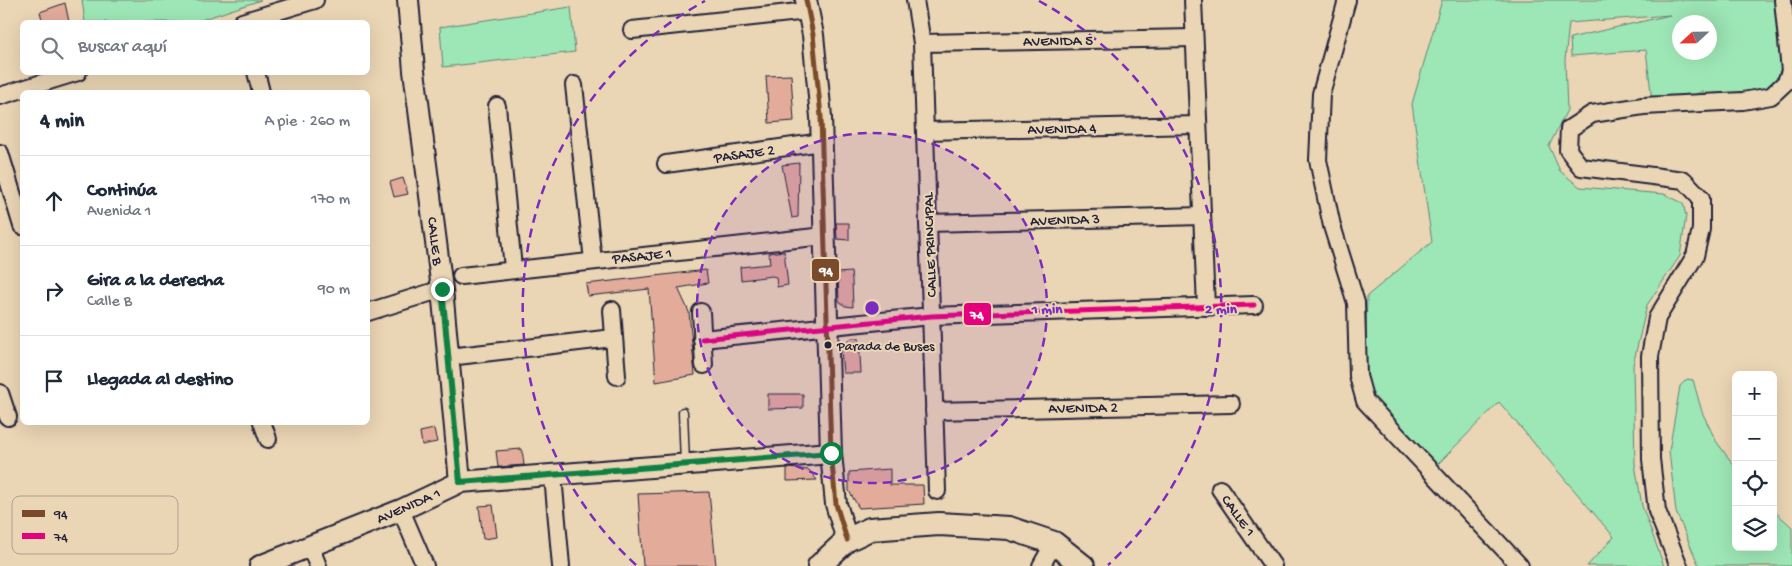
<!DOCTYPE html>
<html lang="es">
<head>
<meta charset="utf-8">
<style>
	:root { --surface:#fff; --page:#f6f6f7; --text:#1f2937; --muted:#747a83; --line:#e0e1e3 }
	body { margin:0; font-family:"Gochi Hand",sans-serif; background:var(--page); color:var(--text) }
	.controls { position:absolute; right:15px; bottom:15px; display:grid; overflow:hidden; border-radius:8px; box-shadow:0 5px 20px #0002 }
	.controls button { width:45px; height:45px; display:grid; place-items:center; padding:0; border:0; border-bottom:1px solid var(--line); background:var(--surface); color:var(--text); font:25px sans-serif }
	.compass { position:absolute; left:1672px; top:15px; width:45px; height:45px; border-radius:50%; background:var(--surface); box-shadow:0 5px 20px #0002; rotate:248deg }
	.stop { position:absolute; width:15px; height:15px; margin:-11px; border:4px solid #0b8043; border-radius:50%; background:#fff }
	.stop.end { background:#0b8043; border-color:#fff; box-shadow:0 1px 5px #0008 }
	.list { margin:0; padding:0; list-style:none }
	h2 { display:flex; justify-content:space-between; align-items:center; height:65px; margin:0; padding:0 20px; font-size:21px }
	h2 small { font-size:16px; font-weight:400; color:var(--muted) }
	.list li { display:grid; grid-template-columns:32px 1fr auto; gap:15px; align-items:center; box-sizing:border-box; height:90px; padding:0 20px; border-top:1px solid var(--line) }
	.list b { display:block; font-size:19px; white-space:nowrap }
	.list p { margin:0; font-size:16px; white-space:nowrap; color:var(--muted) }
	.list em { font-size:16px; font-style:normal; color:var(--muted) }
	.icon { flex:none; width:28px; height:28px; fill:none; stroke:currentColor; stroke-width:2; stroke-linecap:round; stroke-linejoin:round }
	.map { position:relative; flex:none; width:1792px; height:566px; overflow:hidden }
	.search { position:absolute; background:var(--surface); box-shadow:0 5px 20px #0002; left:20px; top:20px; width:350px; height:55px; display:flex; align-items:center; gap:12px; box-sizing:border-box; padding:0 18px; border-radius:8px; color:var(--muted); font-size:19px }
	.panel { position:absolute; background:var(--surface); box-shadow:0 5px 20px #0002; left:20px; top:90px; width:350px; height:335px; border-radius:8px }
	.map>svg:first-child { display:block }
	.green { fill:#9de6b5; stroke:#608478; fill-rule:evenodd }
	.building { fill:#e2ab9a; stroke:#22223b }
	.lines { fill:none; stroke-linecap:round; stroke-linejoin:round }
	.service-casing { stroke:#22223b; stroke-width:11 }
	.minor-casing { stroke:#22223b; stroke-width:20 }
	.tertiary-casing { stroke:#22223b; stroke-width:24 }
	.secondary-casing { stroke:#22223b; stroke-width:26 }
	.service { stroke:#ead5b4; stroke-width:8 }
	.minor { stroke:#ead5b4; stroke-width:16 }
	.tertiary { stroke:#ead5b4; stroke-width:20 }
	.secondary { stroke:#ead5b4; stroke-width:22 }
	.bus-1-casing { stroke:#ead5b4; stroke-width:9 }
	.bus-2-casing { stroke:#ead5b4; stroke-width:9 }
	.bus-1 { stroke:#7a4b2a; stroke-width:5 }
	.bus-2 { stroke:#e5007d; stroke-width:5 }
	.route { stroke:#0b8043; stroke-width:6 }
	.ring { fill:none; stroke:#7b2cbf; stroke-width:2.5; stroke-dasharray:9 6 }
	.bus-dot { fill:#22223b; stroke:#ead5b4; stroke-width:2 }
	.labels { text-anchor:middle; stroke-width:4; stroke-linejoin:round; paint-order:stroke }
	.bus-label { font-size:14px; fill:#22223b; stroke:#ead5b4; text-anchor:start }
	.street-label { font-size:15px; fill:#22223b; stroke:#ead5b4 }
	.key { fill:#ead5b4; stroke:#ae9f90; stroke-width:1 }
	.key-label { font-size:14px; fill:#22223b }
	.centre { fill:#7b2cbf; stroke:#ead5b4; stroke-width:2.5 }
	.ring-label { font-size:15px; text-anchor:middle; font-weight:bold; fill:#7b2cbf; stroke:#ead5b4; stroke-width:4; stroke-linejoin:round; paint-order:stroke }
	.line-badge { stroke:#ead5b4; stroke-width:2 }
	.badge-label { font-size:14px; text-anchor:middle; font-weight:bold; fill:#fff }
</style>
</head>
<body>
<div class="map">
<svg width="1792" height="566" viewBox="0 0 1792 566">
	<rect width="100%" height="100%" fill="#ead5b4"/>
	<filter id="ink" filterUnits="userSpaceOnUse"><feTurbulence type="fractalNoise" baseFrequency=".02" numOctaves="2"/><feDisplacementMap in="SourceGraphic" scale="10" xChannelSelector="R" yChannelSelector="G"/><feConvolveMatrix kernelMatrix="1 2 1 2 8 2 1 2 1" color-interpolation-filters="sRGB"/></filter>
	<g filter="url(#ink)">
		<g class="green">
			<path d="M 82,0 L 261,0 L 195,22 L 85,22 Z"/>
			<path d="M 1442,0 L 1779,0 L 1785,75 L 1770,91 L 1705,99 L 1703,91 L 1682,100 L 1652,101 L 1646,50 L 1571,56 L 1570,38 L 1670,15 L 1569,23 L 1565,60 L 1567,110 L 1549,146 L 1560,171 L 1580,187 L 1664,194 L 1683,203 L 1686,216 L 1680,256 L 1647,305 L 1633,365 L 1635,464 L 1642,506 L 1664,566 L 1587,566 L 1614,537 L 1499,402 L 1437,465 L 1369,401 L 1365,373 L 1367,296 L 1432,242 L 1412,104 ZM 1680,22 L 1710,22 L 1710,52 L 1680,52 Z"/>
			<path d="M 571,7 L 575,52 L 443,67 L 440,27 Z"/>
			<path d="M 1687,379 L 1693,380 L 1702,412 L 1716,441 L 1736,468 L 1736,547 L 1773,547 L 1773,510 L 1792,527 L 1792,566 L 1699,566 L 1676,512 L 1669,451 L 1680,386 Z"/>
		</g>
		<g class="building">
			<path d="M 65,3 L 69,22 L 43,22 L 40,12 Z"/>
			<path d="M 791,75 L 794,121 L 769,123 L 766,76 Z"/>
			<path d="M 799,163 L 798,217 L 792,218 L 782,165 Z"/>
			<path d="M 403,178 L 408,194 L 394,197 L 390,182 Z"/>
			<path d="M 836,223 L 849,223 L 849,240 L 837,239 Z"/>
			<path d="M 784,251 L 788,285 L 777,287 L 776,277 L 772,276 L 741,280 L 740,267 L 770,264 L 769,253 Z"/>
			<path d="M 706,270 L 708,283 L 678,288 L 689,312 L 695,375 L 656,382 L 649,289 L 588,296 L 586,284 Z"/>
			<path d="M 851,272 L 852,280 L 853,307 L 845,306 L 839,301 L 838,273 Z"/>
			<path d="M 851,338 L 859,338 L 861,373 L 843,373 L 841,349 Z"/>
			<path d="M 768,394 L 803,394 L 803,408 L 768,409 Z"/>
			<path d="M 434,429 L 437,442 L 422,445 L 420,432 Z"/>
			<path d="M 522,449 L 524,465 L 498,467 L 496,451 Z"/>
			<path d="M 787,468 L 809,470 L 817,480 L 787,481 Z"/>
			<path d="M 890,469 L 890,485 L 923,485 L 924,504 L 859,508 L 849,491 L 849,472 Z"/>
			<path d="M 709,492 L 716,566 L 643,566 L 638,494 Z"/>
			<path d="M 493,505 L 497,537 L 483,539 L 479,506 Z"/>
		</g>
		<g class="lines">
			<defs>
				<path id="service" d="M 683,412 L 685,463"/>
				<g id="minor">
					<path d="M 915,0 L 922,43 L 937,491"/>
					<path d="M 1193,0 L 1206,307"/>
					<path d="M 1347,0 L 1321,94 L 1318,160 L 1332,226 L 1356,303 L 1358,376 L 1365,401 L 1520,566"/>
					<path d="M 242,22 L 315,0"/>
					<path d="M 632,30 L 808,11"/>
					<path d="M 922,43 L 1194,38"/>
					<path d="M 256,72 L 261,92"/>
					<path d="M 574,85 L 593,261"/>
					<path d="M 0,96 L 78,72"/>
					<path d="M 497,106 L 513,268"/>
					<path d="M 925,131 L 1198,125"/>
					<path d="M 0,153 L 22,226"/>
					<path d="M 666,164 L 822,142"/>
					<path d="M 928,223 L 1202,216"/>
					<path d="M 461,276 L 824,236"/>
					<path d="M 612,310 L 617,376"/>
					<path d="M 368,312 L 442,289"/>
					<path d="M 701,312 L 704,365"/>
					<path d="M 702,339 L 931,316 L 1254,305"/>
					<path d="M 449,357 L 613,338"/>
					<path d="M 0,393 L 8,417"/>
					<path d="M 934,411 L 1231,404"/>
					<path d="M 262,422 L 268,439"/>
					<path d="M 553,476 L 561,566"/>
					<path d="M 1220,489 L 1273,566"/>
					<path d="M 401,510 L 425,566"/>
					<path d="M 310,546 L 318,566"/>
					<path d="M 1041,566 L 1054,543"/>
					<path d="M 1679,566 L 1657,511 L 1651,459 L 1650,356 L 1657,318 L 1695,256 L 1701,229 L 1701,198 L 1684,180 L 1581,167 L 1568,150 L 1569,129 L 1592,114 L 1643,106 L 1743,101 L 1771,96 L 1786,82 L 1790,71 L 1783,0"/>
				</g>
				<g id="tertiary">
					<path d="M 408,0 L 414,71 L 442,289 L 460,482"/>
					<path d="M 806,0 L 813,35 L 821,117 L 831,453 L 836,504 L 847,540"/>
					<path d="M 260,566 L 401,510 L 460,482 L 831,453"/>
				</g>
				<path id="secondary" d="M 819,566 L 847,540 L 870,529 L 939,524 L 1009,528 L 1054,543 L 1083,566"/>
			</defs>
			<use href="#service" class="service-casing"/>
			<use href="#minor" class="minor-casing"/>
			<use href="#tertiary" class="tertiary-casing"/>
			<use href="#secondary" class="secondary-casing"/>
			<use href="#service" class="service"/>
			<use href="#minor" class="minor"/>
			<use href="#tertiary" class="tertiary"/>
			<use href="#secondary" class="secondary"/>
			<defs>
				<path id="bus-1" d="M 806,0 L 813,35 L 821,117 L 831,453 L 836,504 L 847,540"/>
				<path id="bus-2" d="M 702,339 L 931,316 L 1254,305"/>
			</defs>
			<use href="#bus-1" class="bus-1-casing"/>
			<use href="#bus-2" class="bus-2-casing"/>
			<use href="#bus-1" class="bus-1"/>
			<use href="#bus-2" class="bus-2"/>
		</g>
	</g>
	<g class="lines" filter="url(#ink)">
		<path class="route" d="M 442,289 L 460,482 L 831,453"/>
	</g>
	<circle cx="872" cy="308" r="175" fill="#7b2cbf" fill-opacity=".12"/>
	<g class="ring">
		<circle cx="872" cy="308" r="175"/>
		<path d="M636 565A349 349 0 0 1 705 1M1039 1A349 349 0 0 1 1108 565"/>
	</g>
	<circle class="bus-dot" cx="828" cy="345" r="4.5"/>
	<g class="labels">
		<g class="bus-label">
			<text x="837" y="350">Parada de Buses</text>
		</g>
		<g class="street-label">
			<text transform="translate(1058 40) rotate(-1)" y="5">AVENIDA 5</text>
			<text transform="translate(1062 128) rotate(-1)" y="5">AVENIDA 4</text>
			<text transform="translate(744 153) rotate(-8)" y="5">PASAJE 2</text>
			<text transform="translate(1065 219) rotate(-2)" y="5">AVENIDA 3</text>
			<text transform="translate(436 241) rotate(83)" y="5">CALLE B</text>
			<text transform="translate(929 245) rotate(-92)" y="5">CALLE PRINCIPAL</text>
			<text transform="translate(642 255) rotate(-6)" y="5">PASAJE 1</text>
			<text transform="translate(1083 407) rotate(-1)" y="5">AVENIDA 2</text>
			<text transform="translate(408 505) rotate(-24)" y="5">AVENIDA 1</text>
			<text transform="translate(1239 515) rotate(54)" y="5">CALLE 1</text>
		</g>
	</g>
	<rect x="12" y="496" width="166" height="58" rx="8" class="key"/>
	<rect x="22" y="510" width="23" height="7" fill="#7a4b2a"/>
	<rect x="22" y="533" width="23" height="6" fill="#e5007d"/>
	<g class="key-label">
		<text x="54" y="518">94</text>
		<text x="54" y="541">74</text>
	</g>
	<circle cx="872" cy="308" r="8" class="centre"/>
	<g class="ring-label">
		<text x="1047" y="313">1 min</text>
		<text x="1221" y="313">2 min</text>
	</g>
	<g class="line-badge">
		<rect x="811" y="258" width="29" height="24" rx="5" fill="#7a4b2a"/>
		<rect x="963" y="302" width="29" height="24" rx="5" fill="#e5007d"/>
	</g>
	<g class="badge-label">
		<text x="826" y="275">94</text>
		<text x="977" y="319">74</text>
	</g>
</svg>
<div class="controls">
<button>+</button>
<button>−</button>
<button><svg class="icon" aria-label="locate" viewBox="0 0 24 24"><circle cx="12" cy="12" r="6"/><path d="M12 2v4M12 18v4M2 12h4M18 12h4"/></svg></button>
<button><svg class="icon" aria-label="layers" viewBox="0 0 24 24"><path d="M12 4l9 5-9 5-9-5zM3 14l9 5 9-5"/></svg></button>
</div>
<svg class="compass" viewBox="-18 -18 36 36"><path d="M0-13l5 13h-10z" fill="#e53935"/><path d="M0 13l5-13h-10z" fill="#747a83"/></svg>
<div class="stop" style="left:831px;top:453px"></div>
<div class="stop end" style="left:442px;top:289px"></div>
<div class="search"><svg class="icon" aria-label="search" viewBox="0 0 24 24"><circle cx="10" cy="10" r="6"/><path d="M15 15l6 6"/></svg>Buscar aquí</div>
<section class="panel">
<h2>4 min<small>A pie · 260 m</small></h2>
<ul class="list">
<li><svg class="icon" aria-label="ahead" viewBox="0 0 24 24"><path d="M12 20V5M6 11l6-6 6 6"/></svg><div><b>Continúa</b><p>Avenida 1</p></div><em>170 m</em></li>
<li><svg class="icon" aria-label="right" viewBox="0 0 24 24"><path d="M7 20v-9h11M14 6l5 5-5 5"/></svg><div><b>Gira a la derecha</b><p>Calle B</p></div><em>90 m</em></li>
<li><svg class="icon" aria-label="arrive" viewBox="0 0 24 24"><path d="M6 21V4h12l-3 4 3 4H6"/></svg><div><b>Llegada al destino</b></div></li>
</ul>
</section>
</div>
</body>
</html>
